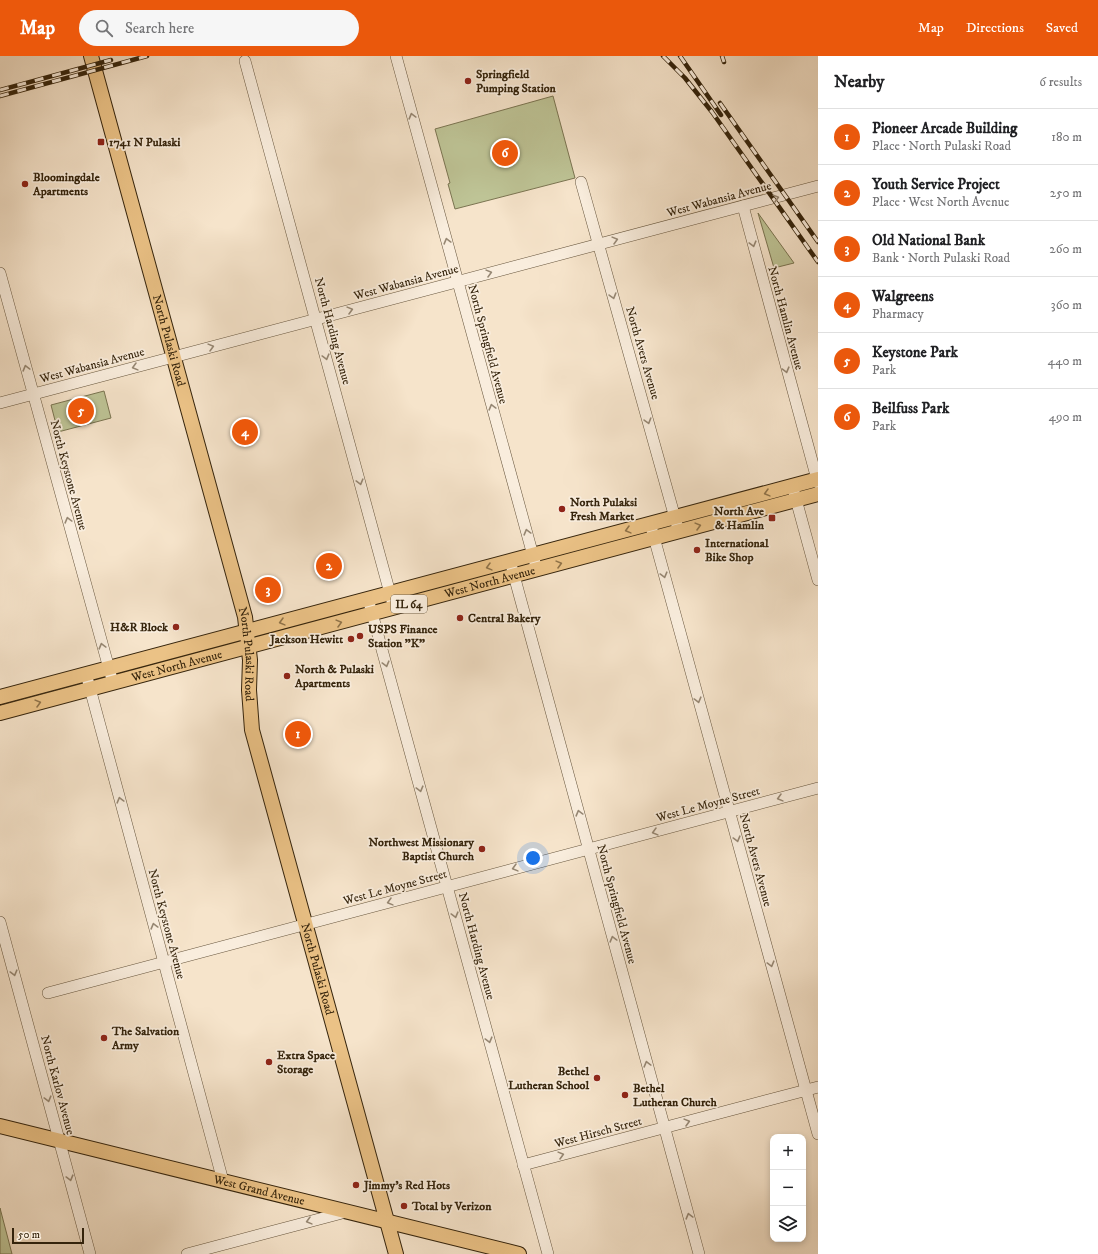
<!DOCTYPE html>
<html lang="en">
<head>
<meta charset="utf-8">
<style>
	:root { --surface:#fff; --page:#f6f6f6; --text:#202124; --muted:#757577; --line:#e0e0e0; --accent:#ea580c }
	body { margin:0; font-family:"IM FELL DW Pica",serif; background:var(--page); color:var(--text) }
	.controls { position:absolute; right:12px; bottom:12px; display:grid; overflow:hidden; border-radius:8px; box-shadow:0 2px 6px #0003 }
	.controls button { width:36px; height:36px; display:grid; place-items:center; padding:0; border:0; border-bottom:1px solid var(--line); background:var(--surface); color:var(--text); font:20px sans-serif }
	.scale { position:absolute; left:12px; bottom:10px; width:72px; box-sizing:border-box; padding-left:4px; border:2px solid #35240c; border-top:0; font-size:11px; line-height:14px; white-space:nowrap; color:#35240c; -webkit-text-stroke:3px #f9eddd; paint-order:stroke }
	.you { position:absolute; left:533px; top:802px; width:14px; height:14px; margin:-10px; border:3px solid #fff; border-radius:50%; background:#1a73e8; box-shadow:0 0 0 6px #1a73e833 }
	.badge { display:grid; place-items:center; width:26px; height:26px; border-radius:50%; background:var(--accent); color:#fff; font-size:13px; font-weight:700 }
	.pin { position:absolute; translate:-50% -50%; border:2px solid #fff; box-shadow:0 1px 4px #0006 }
	.list { margin:0; padding:0; list-style:none }
	h2 { display:flex; justify-content:space-between; align-items:center; height:52px; margin:0; padding:0 16px; font-size:17px }
	h2 small { font-size:13px; font-weight:400; color:var(--muted) }
	.list li { display:grid; grid-template-columns:26px 1fr auto; gap:12px; align-items:center; box-sizing:border-box; height:56px; padding:0 16px; border-top:1px solid var(--line) }
	.list b { display:block; font-size:15px; white-space:nowrap }
	.list p { margin:0; font-size:13px; white-space:nowrap; color:var(--muted) }
	.list em { font-size:13px; font-style:normal; color:var(--muted) }
	.icon { flex:none; width:22px; height:22px; fill:none; stroke:currentColor; stroke-width:2; stroke-linecap:round; stroke-linejoin:round }
	.map { position:relative; flex:none; width:818px; height:1198px; overflow:hidden }
	header { display:flex; align-items:center; gap:24px; box-sizing:border-box; height:56px; padding:0 20px; background:var(--accent); color:#fff }
	header strong { font-size:19px }
	nav { display:flex; gap:22px; margin-inline-start:auto; font-size:14px }
	.search { width:280px; height:36px; background:var(--page); display:flex; align-items:center; gap:10px; box-sizing:border-box; padding:0 14px; border-radius:22px; color:var(--muted); font-size:15px }
	main { display:flex }
	aside { flex:1; background:var(--surface) }
	.map>svg:first-child { display:block }
	.green { fill:#bec496; stroke:#7a7451 }
	.lines { fill:none; stroke-linecap:round; stroke-linejoin:round }
	.minor-casing { stroke:#65543c; stroke-width:12 }
	.major-casing { stroke:#35240c; stroke-width:16 }
	.minor { stroke:#f9eddd; stroke-width:11 }
	.major { stroke:#ebc286; stroke-width:14 }
	.rail-casing { stroke:#35240c; stroke-width:4.5 }
	.rail { stroke:#f9eddd; stroke-width:3; stroke-dasharray:9; stroke-linecap:butt }
	.oneway { stroke:#978874 }
	.oneway2 { stroke:#907349 }
	.poi-dot { fill:#8f2418; stroke:#f9eddd; stroke-width:1.5 }
	.labels { text-anchor:middle; stroke-width:3.5; stroke-linejoin:round; paint-order:stroke }
	.shield { fill:#f9eddd; stroke:#70604b; stroke-width:1 }
	.shield-label { font-size:11px; font-weight:bold; fill:#35240c }
	.poi-label { font-size:12px; font-weight:bold; fill:#35240c; stroke:#f9eddd; text-anchor:start }
	.street-label { font-size:12px; fill:#35240c; stroke:#f9eddd }
</style>
</head>
<body>
<header>
<strong>Map</strong>
<div class="search"><svg class="icon" aria-label="search" viewBox="0 0 24 24"><circle cx="10" cy="10" r="6"/><path d="M15 15l6 6"/></svg>Search here</div>
<nav><a>Map</a><a>Directions</a><a>Saved</a></nav>
</header>
<main>
<div class="map">
<svg width="818" height="1198" viewBox="0 0 818 1198">
	<rect width="100%" height="100%" fill="#f6e4cb"/>
	<filter id="stains"><feTurbulence type="fractalNoise" baseFrequency=".005" numOctaves="4"/><feColorMatrix values="0 0 0 0 .2 0 0 0 0 .09 0 0 0 0 .02 0 0 0 .5 -.17"/></filter>
	<radialGradient id="worn" r=".72"><stop offset=".6" stop-color="#630" stop-opacity="0"/><stop offset="1" stop-color="#630" stop-opacity=".3"/></radialGradient>
	<g class="green">
		<path d="M 553,40 L 575,122 L 455,153 L 448,128 L 450,127 L 435,73 Z"/>
		<path d="M 758,157 L 794,207 L 774,212 Z"/>
		<path d="M 104,335 L 111,362 L 58,376 L 51,349 Z"/>
		<path d="M 0,1152 L 12,1198 L 0,1198 Z"/>
	</g>
	<g class="lines">
		<defs>
			<g id="minor">
				<path d="M 396,0 L 537,514"/>
				<path d="M 245,5 L 394,552"/>
				<path d="M 581,126 L 677,469"/>
				<path d="M 743,150 L 818,427"/>
				<path d="M 0,217 L 113,627"/>
				<path d="M 0,347 L 818,130"/>
				<path d="M 794,436 L 818,524"/>
				<path d="M 652,474 L 818,1078"/>
				<path d="M 512,512 L 699,1198"/>
				<path d="M 370,550 L 548,1198"/>
				<path d="M 88,625 L 223,1125"/>
				<path d="M 0,866 L 90,1198"/>
				<path d="M 48,937 L 818,732"/>
				<path d="M 523,1109 L 818,1031"/>
				<path d="M 187,1198 L 346,1156"/>
			</g>
			<g id="major">
				<path id="s1" d="M 91,0 L 245,561 L 250,604 L 249,634 L 252,674 L 396,1198"/>
				<path d="M 0,641 L 818,423"/>
				<path id="s2" d="M 0,657 L 818,438"/>
				<path id="s3" d="M 0,1070 L 519,1198"/>
			</g>
		</defs>
		<use href="#minor" class="minor-casing"/>
		<use href="#major" class="major-casing"/>
		<use href="#minor" class="minor"/>
		<use href="#major" class="major"/>
		<defs>
			<g id="rail">
				<path d="M 663,0 L 685,22 L 712,56 L 818,206"/>
				<path d="M 680,0 L 721,59"/>
				<path d="M 722,0 L 724,6"/>
				<path d="M 0,34 L 111,4"/>
				<path d="M 0,40 L 147,0"/>
				<path d="M 720,47 L 818,186"/>
			</g>
		</defs>
		<use href="#rail" class="rail-casing"/>
		<use href="#rail" class="rail"/>
	</g>
	<defs><path id="oneway-chevron" d="M-2-3.5L2.5 0L-2 3.5" fill="none" stroke-width="1.6" stroke-linecap="round" stroke-linejoin="round"/></defs>
	<g class="oneway">
		<use href="#oneway-chevron" transform="translate(412 60) rotate(-105)"/>
		<use href="#oneway-chevron" transform="translate(776 142) rotate(-15)"/>
		<use href="#oneway-chevron" transform="translate(615 184) rotate(-15)"/>
		<use href="#oneway-chevron" transform="translate(447 185) rotate(-105)"/>
		<use href="#oneway-chevron" transform="translate(753 188) rotate(75)"/>
		<use href="#oneway-chevron" transform="translate(489 217) rotate(-15)"/>
		<use href="#oneway-chevron" transform="translate(613 240) rotate(74)"/>
		<use href="#oneway-chevron" transform="translate(350 254) rotate(-15)"/>
		<use href="#oneway-chevron" transform="translate(211 291) rotate(-15)"/>
		<use href="#oneway-chevron" transform="translate(326 301) rotate(75)"/>
		<use href="#oneway-chevron" transform="translate(135 311) rotate(165)"/>
		<use href="#oneway-chevron" transform="translate(26 312) rotate(-105)"/>
		<use href="#oneway-chevron" transform="translate(786 314) rotate(75)"/>
		<use href="#oneway-chevron" transform="translate(492 351) rotate(-105)"/>
		<use href="#oneway-chevron" transform="translate(648 365) rotate(74)"/>
		<use href="#oneway-chevron" transform="translate(360 426) rotate(75)"/>
		<use href="#oneway-chevron" transform="translate(68 464) rotate(-105)"/>
		<use href="#oneway-chevron" transform="translate(527 476) rotate(-105)"/>
		<use href="#oneway-chevron" transform="translate(664 519) rotate(75)"/>
		<use href="#oneway-chevron" transform="translate(102 590) rotate(-105)"/>
		<use href="#oneway-chevron" transform="translate(386 608) rotate(75)"/>
		<use href="#oneway-chevron" transform="translate(698 644) rotate(75)"/>
		<use href="#oneway-chevron" transform="translate(420 733) rotate(75)"/>
		<use href="#oneway-chevron" transform="translate(780 742) rotate(165)"/>
		<use href="#oneway-chevron" transform="translate(120 744) rotate(-105)"/>
		<use href="#oneway-chevron" transform="translate(579 757) rotate(-105)"/>
		<use href="#oneway-chevron" transform="translate(655 776) rotate(165)"/>
		<use href="#oneway-chevron" transform="translate(737 783) rotate(75)"/>
		<use href="#oneway-chevron" transform="translate(515 812) rotate(165)"/>
		<use href="#oneway-chevron" transform="translate(390 846) rotate(165)"/>
		<use href="#oneway-chevron" transform="translate(455 859) rotate(75)"/>
		<use href="#oneway-chevron" transform="translate(154 870) rotate(-105)"/>
		<use href="#oneway-chevron" transform="translate(613 883) rotate(-105)"/>
		<use href="#oneway-chevron" transform="translate(771 908) rotate(75)"/>
		<use href="#oneway-chevron" transform="translate(14 917) rotate(75)"/>
		<use href="#oneway-chevron" transform="translate(489 984) rotate(75)"/>
		<use href="#oneway-chevron" transform="translate(647 1008) rotate(-105)"/>
		<use href="#oneway-chevron" transform="translate(48 1043) rotate(75)"/>
		<use href="#oneway-chevron" transform="translate(687 1066) rotate(-15)"/>
		<use href="#oneway-chevron" transform="translate(561 1099) rotate(-15)"/>
		<use href="#oneway-chevron" transform="translate(70 1122) rotate(75)"/>
		<use href="#oneway-chevron" transform="translate(689 1160) rotate(-105)"/>
		<use href="#oneway-chevron" transform="translate(309 1165) rotate(165)"/>
	</g>
	<g class="oneway2">
		<use href="#oneway-chevron" transform="translate(767 437) rotate(165)"/>
		<use href="#oneway-chevron" transform="translate(698 470) rotate(-15)"/>
		<use href="#oneway-chevron" transform="translate(628 474) rotate(165)"/>
		<use href="#oneway-chevron" transform="translate(559 508) rotate(-15)"/>
		<use href="#oneway-chevron" transform="translate(489 511) rotate(165)"/>
		<use href="#oneway-chevron" transform="translate(282 566) rotate(165)"/>
		<use href="#oneway-chevron" transform="translate(339 567) rotate(-15)"/>
		<use href="#oneway-chevron" transform="translate(38 647) rotate(-15)"/>
	</g>
	<g class="poi-dot">
		<circle cx="468" cy="25" r="4"/>
		<rect x="97" y="82" width="8" height="8" rx="2"/>
		<circle cx="25" cy="128" r="4"/>
		<circle cx="562" cy="453" r="4"/>
		<rect x="768" y="458" width="8" height="8" rx="2"/>
		<circle cx="697" cy="494" r="4"/>
		<circle cx="460" cy="562" r="4"/>
		<circle cx="176" cy="571" r="4"/>
		<circle cx="360" cy="580" r="4"/>
		<circle cx="351" cy="583" r="4"/>
		<circle cx="287" cy="620" r="4"/>
		<circle cx="482" cy="793" r="4"/>
		<circle cx="104" cy="982" r="4"/>
		<circle cx="269" cy="1006" r="4"/>
		<circle cx="597" cy="1022" r="4"/>
		<circle cx="625" cy="1039" r="4"/>
		<circle cx="356" cy="1129" r="4"/>
		<circle cx="404" cy="1150" r="4"/>
	</g>
	<g class="labels">
		<rect class="shield" x="391" y="539" width="36" height="18" rx="3"/>
		<g class="shield-label">
			<text x="409" y="552">IL 64</text>
		</g>
		<g class="poi-label">
			<text x="476" y="22">Springfield<tspan x="476" dy="14">Pumping Station</tspan></text>
			<text x="109" y="90">1741 N Pulaski</text>
			<text x="33" y="125">Bloomingdale<tspan x="33" dy="14">Apartments</tspan></text>
			<text x="570" y="450">North Pulaksi<tspan x="570" dy="14">Fresh Market</tspan></text>
			<text x="764" y="459" text-anchor="end">North Ave<tspan x="764" dy="14">&amp; Hamlin</tspan></text>
			<text x="705" y="491">International<tspan x="705" dy="14">Bike Shop</tspan></text>
			<text x="468" y="566">Central Bakery</text>
			<text x="168" y="575" text-anchor="end">H&amp;R Block</text>
			<text x="368" y="577">USPS Finance<tspan x="368" dy="14">Station "K"</tspan></text>
			<text x="343" y="587" text-anchor="end">Jackson Hewitt</text>
			<text x="295" y="617">North &amp; Pulaski<tspan x="295" dy="14">Apartments</tspan></text>
			<text x="474" y="790" text-anchor="end">Northwest Missionary<tspan x="474" dy="14">Baptist Church</tspan></text>
			<text x="112" y="979">The Salvation<tspan x="112" dy="14">Army</tspan></text>
			<text x="277" y="1003">Extra Space<tspan x="277" dy="14">Storage</tspan></text>
			<text x="589" y="1019" text-anchor="end">Bethel<tspan x="589" dy="14">Lutheran School</tspan></text>
			<text x="633" y="1036">Bethel<tspan x="633" dy="14">Lutheran Church</tspan></text>
			<text x="364" y="1133">Jimmy's Red Hots</text>
			<text x="412" y="1154">Total by Verizon</text>
		</g>
		<g class="street-label">
			<text transform="translate(719 143) rotate(-15)" y="4">West Wabansia Avenue</text>
			<text transform="translate(406 226) rotate(-15)" y="4">West Wabansia Avenue</text>
			<text transform="translate(786 262) rotate(75)" y="4">North Hamlin Avenue</text>
			<text transform="translate(333 275) rotate(75)" y="4">North Harding Avenue</text>
			<text dy="4" stroke="none"><textPath href="#s1" startOffset="295">North Pulaski Road</textPath></text>
			<text transform="translate(488 288) rotate(75)" y="4">North Springfield Avenue</text>
			<text transform="translate(643 297) rotate(74)" y="4">North Avers Avenue</text>
			<text transform="translate(92 309) rotate(-15)" y="4">West Wabansia Avenue</text>
			<text transform="translate(69 419) rotate(75)" y="4">North Keystone Avenue</text>
			<text dy="4" stroke="none"><textPath href="#s2" startOffset="507">West North Avenue</textPath></text>
			<text dy="4" stroke="none"><textPath href="#s1" startOffset="619">North Pulaski Road</textPath></text>
			<text dy="4" stroke="none"><textPath href="#s2" startOffset="183">West North Avenue</textPath></text>
			<text transform="translate(708 748) rotate(-15)" y="4">West Le Moyne Street</text>
			<text transform="translate(756 804) rotate(75)" y="4">North Avers Avenue</text>
			<text transform="translate(395 831) rotate(-15)" y="4">West Le Moyne Street</text>
			<text transform="translate(617 848) rotate(75)" y="4">North Springfield Avenue</text>
			<text transform="translate(167 868) rotate(75)" y="4">North Keystone Avenue</text>
			<text transform="translate(477 890) rotate(75)" y="4">North Harding Avenue</text>
			<text dy="4" stroke="none"><textPath href="#s1" startOffset="943">North Pulaski Road</textPath></text>
			<text transform="translate(58 1029) rotate(75)" y="4">North Karlov Avenue</text>
			<text transform="translate(598 1076) rotate(-15)" y="4">West Hirsch Street</text>
			<text dy="4" stroke="none"><textPath href="#s3" startOffset="267">West Grand Avenue</textPath></text>
		</g>
	</g>
	<rect width="100%" height="100%" filter="url(#stains)"/>
	<rect width="100%" height="100%" fill="url(#worn)"/>
</svg>
<div class="controls">
<button>+</button>
<button>−</button>
<button><svg class="icon" aria-label="layers" viewBox="0 0 24 24"><path d="M12 4l9 5-9 5-9-5zM3 14l9 5 9-5"/></svg></button>
</div>
<div class="scale">50 m</div>
<div class="you"></div>
<div class="pin badge" style="left:298px;top:678px">1</div>
<div class="pin badge" style="left:329px;top:510px">2</div>
<div class="pin badge" style="left:268px;top:534px">3</div>
<div class="pin badge" style="left:245px;top:376px">4</div>
<div class="pin badge" style="left:81px;top:355px">5</div>
<div class="pin badge" style="left:505px;top:97px">6</div>
</div>
<aside>
<h2>Nearby<small>6 results</small></h2>
<ul class="list">
<li><span class="badge">1</span><div><b>Pioneer Arcade Building</b><p>Place · North Pulaski Road</p></div><em>180 m</em></li>
<li><span class="badge">2</span><div><b>Youth Service Project</b><p>Place · West North Avenue</p></div><em>250 m</em></li>
<li><span class="badge">3</span><div><b>Old National Bank</b><p>Bank · North Pulaski Road</p></div><em>260 m</em></li>
<li><span class="badge">4</span><div><b>Walgreens</b><p>Pharmacy</p></div><em>360 m</em></li>
<li><span class="badge">5</span><div><b>Keystone Park</b><p>Park</p></div><em>440 m</em></li>
<li><span class="badge">6</span><div><b>Beilfuss Park</b><p>Park</p></div><em>490 m</em></li>
</ul>
</aside>
</main>
</body>
</html>
